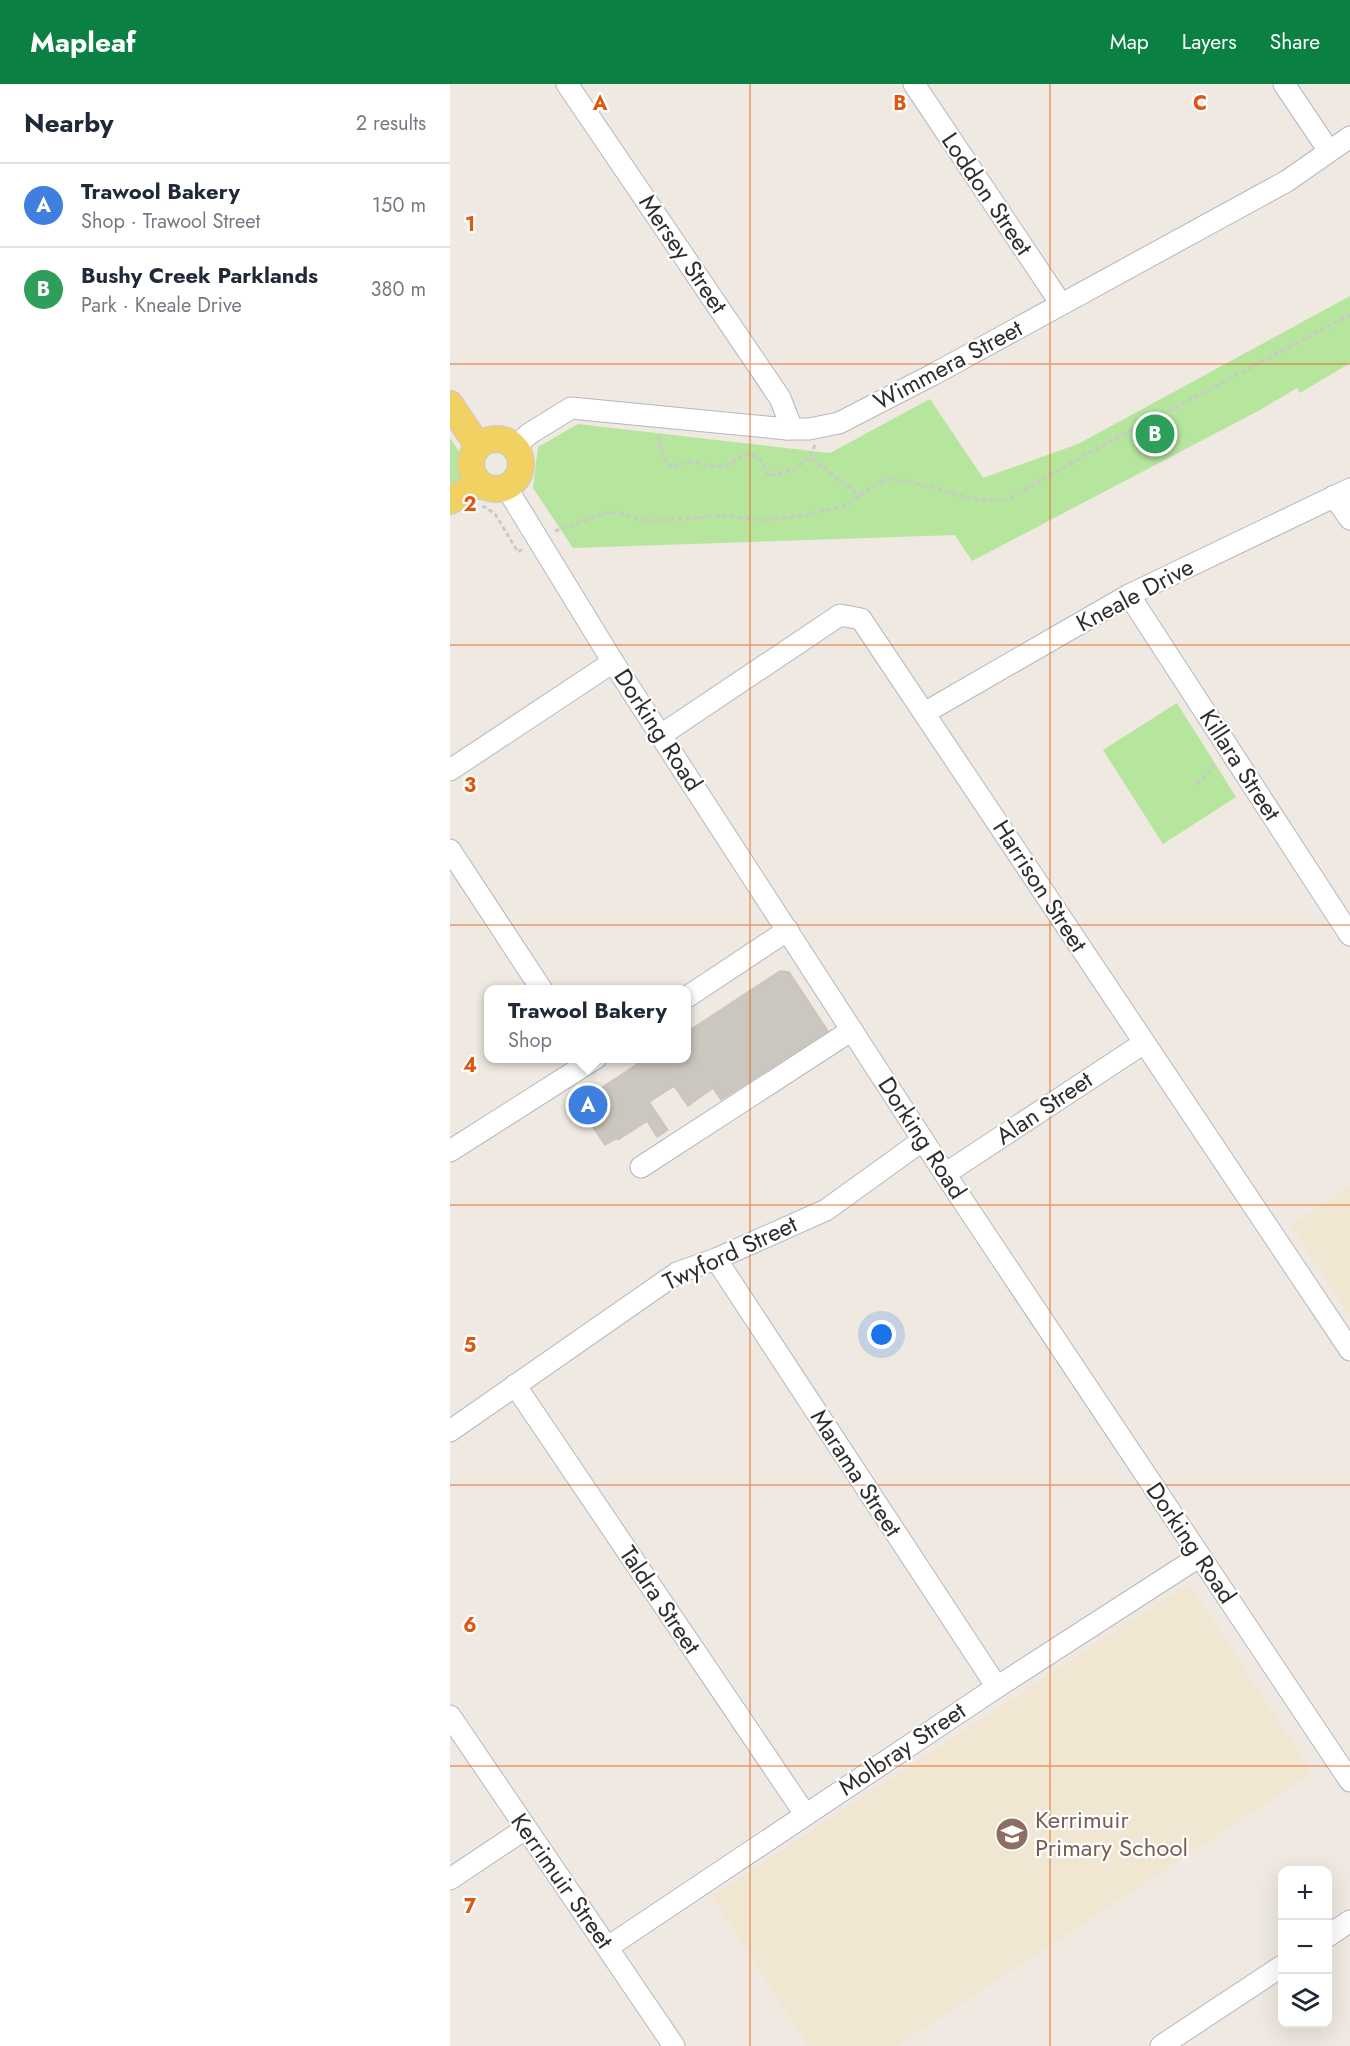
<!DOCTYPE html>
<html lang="en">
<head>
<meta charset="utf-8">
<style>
	:root { --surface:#fff; --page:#f6f6f7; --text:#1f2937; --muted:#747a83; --line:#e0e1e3; --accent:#0b8043 }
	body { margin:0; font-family:Jost,sans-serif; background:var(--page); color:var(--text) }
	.controls { position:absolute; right:18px; bottom:18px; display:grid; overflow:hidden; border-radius:12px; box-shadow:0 6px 24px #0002 }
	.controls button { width:54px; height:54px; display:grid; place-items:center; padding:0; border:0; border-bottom:2px solid var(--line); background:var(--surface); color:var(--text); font:30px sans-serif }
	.you { position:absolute; left:432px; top:1251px; width:21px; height:21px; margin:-15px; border:4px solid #fff; border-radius:50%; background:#1a73e8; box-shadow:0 0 0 9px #1a73e833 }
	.badge { display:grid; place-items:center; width:39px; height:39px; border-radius:50%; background:var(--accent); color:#fff; font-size:20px; font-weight:700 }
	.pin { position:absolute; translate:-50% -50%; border:3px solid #fff; box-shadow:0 2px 6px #0006 }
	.popup { position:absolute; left:34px; top:901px; width:207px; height:78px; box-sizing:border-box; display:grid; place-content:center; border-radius:12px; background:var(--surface); filter:drop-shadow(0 2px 4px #0005); font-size:20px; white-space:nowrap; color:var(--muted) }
	.popup b { font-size:22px; color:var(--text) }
	.popup::after { content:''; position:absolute; left:50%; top:100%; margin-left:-12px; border:12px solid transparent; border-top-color:var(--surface) }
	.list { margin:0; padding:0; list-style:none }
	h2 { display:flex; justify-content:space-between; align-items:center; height:78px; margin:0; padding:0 24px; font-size:26px }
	h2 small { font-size:20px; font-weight:400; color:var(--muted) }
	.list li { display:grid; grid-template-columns:39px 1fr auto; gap:18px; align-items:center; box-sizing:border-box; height:84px; padding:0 24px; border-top:2px solid var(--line) }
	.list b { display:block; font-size:22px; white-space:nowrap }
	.list p { margin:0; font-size:20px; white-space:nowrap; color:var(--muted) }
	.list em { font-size:20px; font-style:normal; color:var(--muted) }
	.icon { flex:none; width:33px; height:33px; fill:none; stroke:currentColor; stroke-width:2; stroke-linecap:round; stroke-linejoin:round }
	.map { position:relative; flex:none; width:900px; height:1962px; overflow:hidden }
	header { display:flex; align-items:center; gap:36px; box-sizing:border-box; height:84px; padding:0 30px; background:var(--accent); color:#fff }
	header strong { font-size:28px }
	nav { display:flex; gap:33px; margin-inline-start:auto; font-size:21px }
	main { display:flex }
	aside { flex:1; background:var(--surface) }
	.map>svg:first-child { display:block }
	.education { fill:#f0e6d1 }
	.green { fill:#b6e59e }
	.building { fill:#cbc7bf; stroke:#cbc5ba; stroke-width:1.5 }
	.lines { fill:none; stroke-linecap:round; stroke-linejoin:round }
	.minor-casing { stroke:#b4b7c1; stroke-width:23 }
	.major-casing { stroke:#c9c9c9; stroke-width:28 }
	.path { stroke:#c9c9c9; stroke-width:3; stroke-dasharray:4.5 3; stroke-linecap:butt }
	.minor { stroke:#fff; stroke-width:21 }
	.major { stroke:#f2d163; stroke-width:26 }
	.grid { fill:none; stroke:#df570e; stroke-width:1.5; stroke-opacity:0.55 }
	.labels { text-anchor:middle; stroke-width:4.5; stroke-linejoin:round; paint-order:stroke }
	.street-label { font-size:24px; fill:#2e2e2e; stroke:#fff }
	.education-label { font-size:24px; fill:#785e54; stroke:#fff; text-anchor:start }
	.grid-label { font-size:20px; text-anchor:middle; font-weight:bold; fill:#df570e; stroke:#fff; stroke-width:4.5; stroke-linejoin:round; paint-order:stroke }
</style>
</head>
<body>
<header>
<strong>Mapleaf</strong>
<nav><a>Map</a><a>Layers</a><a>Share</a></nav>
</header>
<main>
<aside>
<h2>Nearby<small>2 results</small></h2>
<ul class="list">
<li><span class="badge" style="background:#3f7fe0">A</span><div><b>Trawool Bakery</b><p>Shop · Trawool Street</p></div><em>150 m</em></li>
<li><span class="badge" style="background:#2e9e5b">B</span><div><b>Bushy Creek Parklands</b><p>Park · Kneale Drive</p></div><em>380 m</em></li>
</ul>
</aside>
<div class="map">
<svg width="900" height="1962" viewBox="0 0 900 1962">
	<rect width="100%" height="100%" fill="#efe9e1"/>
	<g class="education">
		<path d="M 900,1103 L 900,1232 L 841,1141 Z"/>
		<path d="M 733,1503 L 744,1507 L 862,1689 L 447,1962 L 358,1962 L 262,1812 Z"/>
	</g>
	<g class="green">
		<path d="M 900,212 L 900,279 L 850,309 L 847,304 L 810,326 L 522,477 L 505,451 L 123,464 L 83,404 L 88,363 L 128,340 L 380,369 L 480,315 L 533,394 L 628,360 Z"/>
		<path d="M 0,354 L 22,388 L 0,402 Z"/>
		<path d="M 727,619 L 786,713 L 713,760 L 653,666 Z"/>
	</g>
	<path class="building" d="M 330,887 L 339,888 L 378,947 L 271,1016 L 263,1004 L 238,1022 L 224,1002 L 199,1018 L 218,1046 L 207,1053 L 197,1037 L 168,1056 L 167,1054 L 155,1061 L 127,1020 L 195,975 L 237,975 L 237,948 Z"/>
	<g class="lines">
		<defs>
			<g id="minor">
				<path d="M 117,0 L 330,314 L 339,337 L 337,345"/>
				<path d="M 464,0 L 611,220"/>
				<path d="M 834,0 L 879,67"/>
				<path d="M 65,363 L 79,350 L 121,324 L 337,345 L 359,345 L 389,339 L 484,290 L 837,97 L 900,53"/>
				<path d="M 56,403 L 163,578 L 495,1090 L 900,1697"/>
				<path d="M 884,412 L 900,435"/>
				<path d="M 679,511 L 900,851"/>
				<path d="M 476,628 L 679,511 L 900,405"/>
				<path d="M 211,651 L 390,531 L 411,535 L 900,1266"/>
				<path d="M 0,686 L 163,578"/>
				<path d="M 0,766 L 92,906"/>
				<path d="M 237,913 L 338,846"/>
				<path d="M 0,1067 L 146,974"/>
				<path d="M 191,1083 L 402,946"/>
				<path d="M 495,1090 L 694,959"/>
				<path d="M 266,1175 L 547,1603"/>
				<path d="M 65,1301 L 355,1730"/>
				<path d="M 0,1347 L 227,1189 L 266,1175 L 376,1126 L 473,1056"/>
				<path d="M 0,1632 L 224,1962"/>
				<path d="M 0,1795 L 75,1745"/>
				<path d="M 878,1852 L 900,1837"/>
				<path d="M 158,1863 L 547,1603 L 750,1472"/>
				<path d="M 711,1962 L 832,1882"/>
			</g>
			<g id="major">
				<path d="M 0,320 L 28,362"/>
				<circle cx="46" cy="380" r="25"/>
				<path d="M 0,417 L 29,399"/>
			</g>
		</defs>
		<use href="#minor" class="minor-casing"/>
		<use href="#major" class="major-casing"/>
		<g class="path">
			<path d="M 209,352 C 209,367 212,374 223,384 C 245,370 251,385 272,382 C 283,381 291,368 302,371 C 311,372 315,384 319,392 L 345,385 L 360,373"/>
			<path d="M 365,361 L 360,373 L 410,412"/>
			<path d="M 32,423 L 35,423 L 45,430 L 68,468 L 73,465"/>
			<path d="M 105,447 L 159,428 L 176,430 L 187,435 L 200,437 L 272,432 L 311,436 L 351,432 L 394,422 L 425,401 L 440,395 L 466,399 L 523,415 L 557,416 L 637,370 L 900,231"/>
			<path d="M 746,700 L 754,693 L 766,679"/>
		</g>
		<use href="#minor" class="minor"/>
		<use href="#major" class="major"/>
	</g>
	<path class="grid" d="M 300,0 L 300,1962M 600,0 L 600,1962M 0,280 L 900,280M 0,561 L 900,561M 0,841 L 900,841M 0,1121 L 900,1121M 0,1401 L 900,1401M 0,1682 L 900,1682"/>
	<defs>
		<symbol id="school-disc" viewBox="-11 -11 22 22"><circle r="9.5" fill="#8d6e63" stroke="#fff"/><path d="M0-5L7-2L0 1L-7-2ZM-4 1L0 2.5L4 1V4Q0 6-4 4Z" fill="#fff"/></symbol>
	</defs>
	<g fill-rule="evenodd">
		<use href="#school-disc" x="543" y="1731" width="38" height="38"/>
	</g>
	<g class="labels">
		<g class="street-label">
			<text transform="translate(537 110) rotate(56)" y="8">Loddon Street</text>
			<text transform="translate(233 170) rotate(56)" y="8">Mersey Street</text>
			<text transform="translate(498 281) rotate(-28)" y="8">Wimmera Street</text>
			<text transform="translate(685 511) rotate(-28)" y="8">Kneale Drive</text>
			<text transform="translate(208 646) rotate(57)" y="8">Dorking Road</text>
			<text transform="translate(790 681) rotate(57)" y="8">Killara Street</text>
			<text transform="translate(590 802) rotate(57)" y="8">Harrison Street</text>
			<text transform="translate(594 1024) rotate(-34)" y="8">Alan Street</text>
			<text transform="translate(472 1054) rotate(57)" y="8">Dorking Road</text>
			<text transform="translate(280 1169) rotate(-25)" y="8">Twyford Street</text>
			<text transform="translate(406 1389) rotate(57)" y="8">Marama Street</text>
			<text transform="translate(741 1459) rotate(56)" y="8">Dorking Road</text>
			<text transform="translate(210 1516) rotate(56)" y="8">Taldra Street</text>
			<text transform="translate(452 1665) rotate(-34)" y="8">Molbray Street</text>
			<text transform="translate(112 1797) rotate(55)" y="8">Kerrimuir Street</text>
		</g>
		<g class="education-label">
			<text x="585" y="1744">Kerrimuir<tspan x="585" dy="28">Primary School</tspan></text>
		</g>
	</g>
	<g class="grid-label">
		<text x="150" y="26">A</text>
		<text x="450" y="26">B</text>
		<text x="750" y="26">C</text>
		<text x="20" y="147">1</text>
		<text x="20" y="427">2</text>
		<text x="20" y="708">3</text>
		<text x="20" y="988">4</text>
		<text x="20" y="1268">5</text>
		<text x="20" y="1548">6</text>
		<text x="20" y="1829">7</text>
	</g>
</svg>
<div class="controls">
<button>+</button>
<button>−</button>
<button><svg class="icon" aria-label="layers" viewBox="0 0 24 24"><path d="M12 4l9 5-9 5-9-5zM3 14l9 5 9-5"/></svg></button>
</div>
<div class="you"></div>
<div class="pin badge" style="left:138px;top:1021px;background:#3f7fe0">A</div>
<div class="popup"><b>Trawool Bakery</b>Shop</div>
<div class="pin badge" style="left:705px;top:350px;background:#2e9e5b">B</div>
</div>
</main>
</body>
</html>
